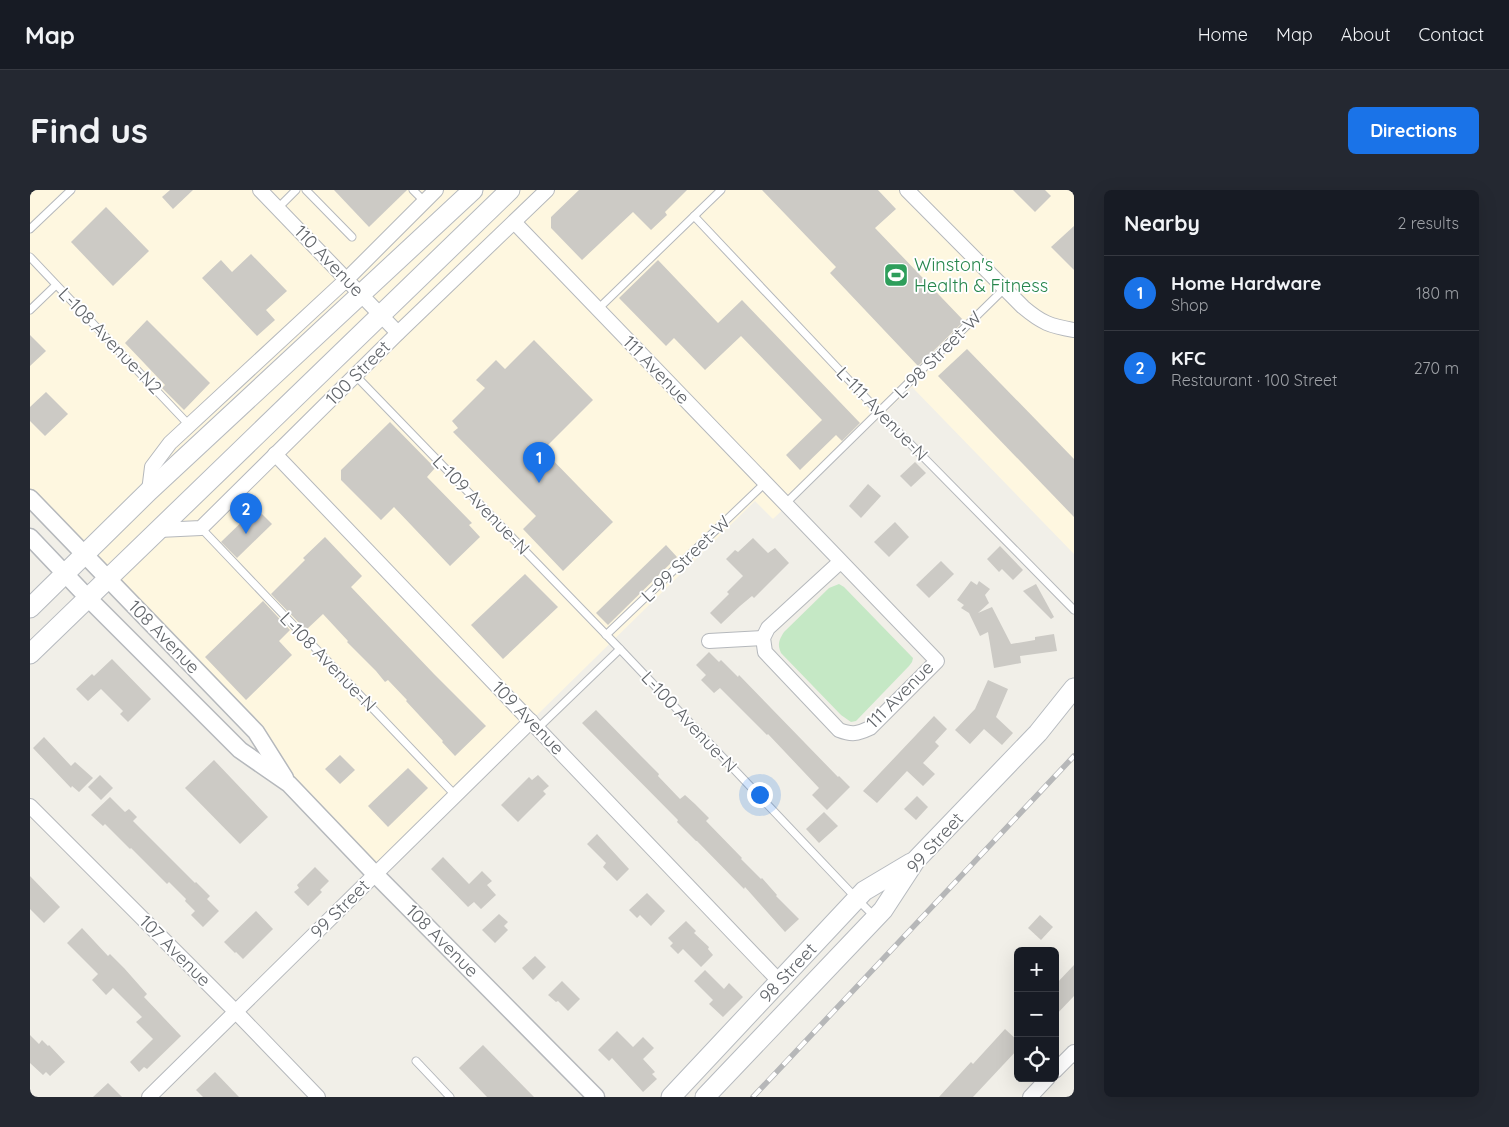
<!DOCTYPE html>
<html lang="en">
<head>
<meta charset="utf-8">
<style>
	:root { --surface:#171b24; --page:#242831; --text:#f1f3f6; --muted:#9ea1a6; --line:#363941; --accent:#1a73e8 }
	body { margin:0; font-family:Quicksand,sans-serif; background:var(--page); color:var(--text) }
	.controls { position:absolute; right:15px; bottom:15px; display:grid; overflow:hidden; border-radius:8px; box-shadow:0 5px 20px #0002 }
	.controls button { width:45px; height:45px; display:grid; place-items:center; padding:0; border:0; border-bottom:1px solid var(--line); background:var(--surface); color:var(--text); font:25px sans-serif }
	.you { position:absolute; left:729px; top:604px; width:18px; height:18px; margin:-12px; border:4px solid #fff; border-radius:50%; background:#1a73e8; box-shadow:0 0 0 8px #1a73e833 }
	.badge { display:grid; place-items:center; width:32px; height:32px; border-radius:50%; background:var(--accent); color:#fff; font-size:16px; font-weight:700 }
	.pin { position:absolute; translate:-50% -41px; filter:drop-shadow(0 1px 2px #0008) }
	.pin::after { content:''; position:absolute; top:26px; width:18px; height:15px; background:inherit; clip-path:polygon(0 0,100% 0,50% 100%) }
	.list { margin:0; padding:0; list-style:none }
	h2 { display:flex; justify-content:space-between; align-items:center; height:65px; margin:0; padding:0 20px; font-size:21px }
	h2 small { font-size:16px; font-weight:400; color:var(--muted) }
	.list li { display:grid; grid-template-columns:32px 1fr auto; gap:15px; align-items:center; box-sizing:border-box; height:75px; padding:0 20px; border-top:1px solid var(--line) }
	.list b { display:block; font-size:19px; white-space:nowrap }
	.list p { margin:0; font-size:16px; white-space:nowrap; color:var(--muted) }
	.list em { font-size:16px; font-style:normal; color:var(--muted) }
	.icon { flex:none; width:28px; height:28px; fill:none; stroke:currentColor; stroke-width:2; stroke-linecap:round; stroke-linejoin:round }
	.map { position:relative; flex:none; width:1044px; height:907px; overflow:hidden; border-radius:8px }
	header { display:flex; align-items:center; gap:30px; box-sizing:border-box; height:70px; padding:0 25px; background:var(--surface); border-bottom:1px solid var(--line) }
	header strong { font-size:24px }
	nav { display:flex; gap:28px; margin-inline-start:auto; font-size:18px }
	.intro { display:flex; align-items:center; justify-content:space-between; box-sizing:border-box; height:120px; padding:0 30px }
	h1 { margin:0; font-size:35px }
	.button { padding:12px 22px; border-radius:8px; background:var(--accent); color:#fff; font-size:18px; font-weight:700 }
	main { display:flex; gap:30px; padding:0 30px }
	aside { flex:1; background:var(--surface); border-radius:8px; box-shadow:0 5px 20px #0002 }
	.map>svg:first-child { display:block }
	.commercial { fill:#fef7e0 }
	.green { fill:#c5e8c5 }
	.building { fill:#cccac5 }
	.lines { fill:none; stroke-linecap:round; stroke-linejoin:round }
	.service-casing { stroke:#b5b8bc; stroke-width:9 }
	.minor-casing { stroke:#b5b8bc; stroke-width:16 }
	.tertiary-casing { stroke:#b5b8bc; stroke-width:19 }
	.secondary-casing { stroke:#b6babf; stroke-width:21 }
	.service { stroke:#fff; stroke-width:7 }
	.minor { stroke:#fff; stroke-width:14 }
	.tertiary { stroke:#fff; stroke-width:16 }
	.secondary { stroke:#fff; stroke-width:19 }
	.rail-casing { stroke:#b6b7b8; stroke-width:5.5 }
	.rail { stroke:#fff; stroke-width:4; stroke-dasharray:11; stroke-linecap:butt }
	.labels { text-anchor:middle; stroke-width:4; stroke-linejoin:round; paint-order:stroke }
	.street-label { font-size:18px; fill:#5f6368; stroke:#fff }
	.leisure-label { font-size:18px; fill:#27864d; stroke:#fff; text-anchor:start }
</style>
</head>
<body>
<header>
<strong>Map</strong>
<nav><a>Home</a><a>Map</a><a>About</a><a>Contact</a></nav>
</header>
<div class="intro"><h1>Find us</h1><a class="button">Directions</a></div>
<main>
<div class="map">
<svg width="1044" height="907" viewBox="0 0 1044 907">
	<rect width="100%" height="100%" fill="#f1efe8"/>
	<path class="commercial" d="M 0,0 L 1044,0 L 1044,364 L 882,197 L 743,329 L 725,311 L 345,684 L 259,594 L 226,542 L 0,308 Z"/>
	<path class="green" d="M 809,394 L 814,397 L 883,468 L 882,472 L 879,476 L 826,531 L 821,532 L 811,525 L 751,463 C 747,454 749,450 754,442 L 799,398 Z"/>
	<g class="building">
		<path d="M 140,0 L 163,0 L 143,19 L 132,7 Z"/>
		<path d="M 304,0 L 377,0 L 339,37 Z"/>
		<path d="M 549,0 L 657,0 L 635,22 L 637,25 L 621,40 L 603,22 L 552,70 L 521,38 L 521,27 Z"/>
		<path d="M 732,0 L 848,0 L 866,19 L 845,38 L 934,131 L 888,176 L 800,83 L 806,77 Z"/>
		<path d="M 983,0 L 1015,0 L 1021,6 L 1005,22 Z"/>
		<path d="M 76,17 L 119,61 L 83,96 L 41,52 Z"/>
		<path d="M 1044,36 L 1044,80 L 1021,57 Z"/>
		<path d="M 221,64 L 257,101 L 236,120 L 245,130 L 227,146 L 172,88 L 191,70 L 202,82 Z"/>
		<path d="M 628,70 L 688,133 L 712,110 L 830,233 L 812,251 L 806,245 L 770,280 L 756,265 L 792,230 L 711,146 L 675,180 L 644,148 L 636,156 L 589,108 Z"/>
		<path d="M 117,130 L 180,193 L 154,220 L 132,198 L 135,195 L 95,153 Z"/>
		<path d="M 0,145 L 16,161 L 0,176 Z"/>
		<path d="M 504,150 L 563,210 L 513,260 L 583,332 L 533,381 L 493,339 L 506,326 L 423,242 L 428,238 L 422,231 L 455,198 L 446,190 L 466,170 L 475,179 Z"/>
		<path d="M 937,159 L 1044,269 L 1044,327 L 908,186 Z"/>
		<path d="M 16,202 L 38,224 L 15,246 L 0,231 L 0,217 Z"/>
		<path d="M 360,232 L 405,278 L 397,287 L 442,333 L 439,335 L 450,347 L 420,376 L 364,317 L 351,330 L 311,290 L 311,280 Z"/>
		<path d="M 885,272 L 896,283 L 881,297 L 870,286 Z"/>
		<path d="M 838,294 L 851,306 L 831,328 L 819,316 Z"/>
		<path d="M 226,318 L 242,334 L 207,368 L 191,352 Z"/>
		<path d="M 865,332 L 879,347 L 859,367 L 844,352 Z"/>
		<path d="M 295,347 L 332,386 L 321,397 L 404,484 L 456,536 L 425,566 L 412,552 L 413,551 L 376,511 L 377,510 L 358,490 L 355,492 L 346,481 L 317,452 L 318,451 L 293,424 L 276,440 L 241,404 L 275,370 L 273,368 Z"/>
		<path d="M 723,348 L 738,363 L 745,358 L 759,373 L 724,408 L 722,406 L 710,416 L 691,434 L 680,423 L 699,404 L 697,402 L 713,386 L 696,369 L 705,360 L 708,362 Z"/>
		<path d="M 636,355 L 647,367 L 578,435 L 566,423 Z"/>
		<path d="M 970,356 L 993,380 L 983,390 L 972,379 L 969,382 L 957,369 Z"/>
		<path d="M 911,371 L 924,384 L 899,408 L 886,395 Z"/>
		<path d="M 495,384 L 528,417 L 473,469 L 441,435 Z"/>
		<path d="M 941,391 L 947,395 L 949,391 L 960,399 L 955,405 L 959,413 L 948,423 L 962,417 L 981,454 L 1005,450 L 1005,447 L 1024,444 L 1027,461 L 990,466 L 991,473 L 964,478 L 958,442 L 950,446 L 939,423 L 931,418 L 934,415 L 927,410 Z"/>
		<path d="M 1006,394 L 1024,427 L 1021,429 L 993,401 Z"/>
		<path d="M 233,411 L 260,440 L 249,451 L 262,465 L 216,510 L 175,467 Z"/>
		<path d="M 679,462 L 689,472 L 691,470 L 708,487 L 709,485 L 808,587 L 809,586 L 820,597 L 797,620 L 782,605 L 789,598 L 738,544 L 737,545 L 690,498 L 684,503 L 671,490 L 676,485 L 666,475 Z"/>
		<path d="M 82,469 L 121,509 L 98,532 L 90,524 L 93,521 L 71,499 L 58,511 L 46,499 L 62,484 L 64,486 Z"/>
		<path d="M 958,490 L 978,499 L 966,527 L 983,543 L 972,555 L 954,539 L 940,554 L 925,540 L 945,519 Z"/>
		<path d="M 566,520 L 611,566 L 629,584 L 628,586 L 650,609 L 655,605 L 665,614 L 679,628 L 676,631 L 712,668 L 711,669 L 731,689 L 732,688 L 747,705 L 746,706 L 769,729 L 755,742 L 715,697 L 714,699 L 667,651 L 666,651 L 647,632 L 648,630 L 552,533 Z"/>
		<path d="M 904,526 L 917,539 L 905,552 L 909,556 L 893,573 L 905,584 L 893,596 L 877,581 L 847,613 L 833,601 Z"/>
		<path d="M 14,547 L 41,576 L 45,572 L 63,588 L 49,602 L 42,596 L 41,598 L 3,558 Z"/>
		<path d="M 310,565 L 325,580 L 310,594 L 295,579 Z"/>
		<path d="M 184,570 L 238,627 L 210,654 L 155,598 Z"/>
		<path d="M 378,578 L 398,598 L 358,637 L 338,616 Z"/>
		<path d="M 70,585 L 83,598 L 71,610 L 58,597 Z"/>
		<path d="M 508,585 L 519,596 L 513,601 L 516,604 L 488,632 L 471,615 L 499,587 L 502,590 Z"/>
		<path d="M 887,606 L 898,617 L 886,630 L 874,619 Z"/>
		<path d="M 80,607 L 95,622 L 99,619 L 107,627 L 103,631 L 165,693 L 166,692 L 180,706 L 177,709 L 189,721 L 173,737 L 161,725 L 165,721 L 155,711 L 156,709 L 139,692 L 137,694 L 101,658 L 100,659 L 75,634 L 73,636 L 61,625 Z"/>
		<path d="M 794,622 L 808,636 L 789,653 L 776,639 Z"/>
		<path d="M 567,644 L 599,679 L 587,691 L 573,677 L 576,673 L 557,654 Z"/>
		<path d="M 413,667 L 439,694 L 452,681 L 462,691 L 457,695 L 466,705 L 451,719 L 444,712 L 438,717 L 401,679 Z"/>
		<path d="M 285,677 L 299,691 L 290,700 L 292,702 L 278,716 L 264,702 L 269,698 L 267,695 Z"/>
		<path d="M 0,686 L 30,717 L 14,733 L 0,719 Z"/>
		<path d="M 617,703 L 635,721 L 621,736 L 610,725 L 607,728 L 599,720 Z"/>
		<path d="M 226,721 L 243,739 L 213,769 L 206,762 L 205,763 L 194,752 Z"/>
		<path d="M 469,724 L 478,732 L 474,736 L 478,740 L 465,753 L 452,740 Z"/>
		<path d="M 1010,725 L 1023,737 L 1011,750 L 998,738 Z"/>
		<path d="M 656,731 L 666,741 L 664,743 L 679,757 L 678,759 L 683,765 L 671,777 L 653,759 L 648,764 L 640,756 L 643,753 L 638,748 Z"/>
		<path d="M 52,738 L 78,766 L 80,764 L 94,778 L 117,804 L 114,807 L 151,846 L 117,879 L 114,877 L 109,882 L 100,872 L 123,849 L 106,832 L 112,827 L 83,798 L 76,805 L 62,790 L 68,784 L 37,753 Z"/>
		<path d="M 505,766 L 516,777 L 503,790 L 492,778 Z"/>
		<path d="M 1044,775 L 1044,806 L 1025,826 L 1025,795 Z"/>
		<path d="M 675,780 L 694,799 L 699,793 L 713,807 L 693,827 L 679,814 L 683,810 L 664,791 Z"/>
		<path d="M 532,791 L 550,809 L 538,821 L 528,811 L 526,812 L 518,805 Z"/>
		<path d="M 975,839 L 988,851 L 988,859 L 943,907 L 909,907 L 941,872 L 943,874 Z"/>
		<path d="M 587,841 L 603,857 L 613,847 L 624,858 L 613,869 L 625,882 L 622,884 L 627,889 L 613,902 L 582,868 L 579,871 L 568,860 Z"/>
		<path d="M 0,845 L 9,854 L 12,850 L 18,856 L 19,855 L 35,872 L 20,886 L 16,882 L 13,885 L 0,873 Z"/>
		<path d="M 453,855 L 504,907 L 457,907 L 429,878 Z"/>
		<path d="M 185,882 L 209,907 L 173,907 L 166,900 Z"/>
		<path d="M 78,893 L 92,907 L 63,907 Z"/>
	</g>
	<g class="lines">
		<defs>
			<g id="service">
				<path d="M 276,0 L 322,47"/>
				<path d="M 383,0 L 394,11"/>
				<path d="M 248,18 L 266,0"/>
				<path d="M 664,26 L 850,223 L 1044,420"/>
				<path d="M 0,39 L 41,0"/>
				<path d="M 0,67 L 159,235"/>
				<path d="M 568,119 L 691,0"/>
				<path d="M 0,120 L 26,95"/>
				<path d="M 325,185 L 590,459 L 827,709 L 845,727"/>
				<path d="M 755,314 L 974,99"/>
				<path d="M 171,338 L 426,606"/>
				<path d="M 576,445 L 735,293"/>
				<path d="M 508,538 L 590,459"/>
				<path d="M 386,871 L 420,907"/>
			</g>
			<g id="minor">
				<path d="M 230,0 L 368,143"/>
				<path d="M 877,0 L 993,117 C 1012,133 1020,136 1044,140"/>
				<path d="M 484,32 L 907,471 L 840,538 C 827,544 822,545 809,540 L 735,462 L 733,448 L 738,438 L 810,372"/>
				<path d="M 245,264 L 750,792"/>
				<path d="M 119,301 L 122,277 L 140,253 L 317,89 L 406,0"/>
				<path d="M 129,340 L 171,338 L 368,143 L 517,0"/>
				<path d="M 679,451 L 733,448"/>
				<path d="M 0,616 L 206,822 L 288,907"/>
				<path d="M 1025,881 L 1044,862"/>
				<path d="M 119,907 L 501,531"/>
				<path d="M 1000,907 L 1018,888"/>
			</g>
			<g id="tertiary">
				<path d="M 0,308 L 226,542 L 255,588"/>
				<path d="M 0,347 L 59,409 L 210,560 L 259,594 L 345,684 L 566,907"/>
			</g>
			<g id="secondary">
				<path d="M 0,418 L 119,301 L 443,0"/>
				<path d="M 0,464 L 480,0"/>
				<path d="M 641,907 L 834,701 L 881,673"/>
				<path d="M 675,907 L 853,720 L 885,671 L 1008,543 L 1044,498"/>
			</g>
		</defs>
		<use href="#service" class="service-casing"/>
		<use href="#minor" class="minor-casing"/>
		<use href="#tertiary" class="tertiary-casing"/>
		<use href="#secondary" class="secondary-casing"/>
		<use href="#service" class="service"/>
		<use href="#minor" class="minor"/>
		<use href="#tertiary" class="tertiary"/>
		<use href="#secondary" class="secondary"/>
		<defs>
			<path id="rail" d="M 723,907 L 1044,566"/>
		</defs>
		<use href="#rail" class="rail-casing"/>
		<use href="#rail" class="rail"/>
	</g>
	<defs>
		<symbol id="stadium-square" viewBox="-11 -11 22 22"><rect x="-9" y="-9" width="18" height="18" rx="4" fill="#2e9e5b" stroke="#fff"/><path d="M0-5a6.5 5 0 1 0 0 10a6.5 5 0 1 0 0-10ZM-3.5-1.8h7v3.6h-7Z" fill="#fff"/></symbol>
	</defs>
	<g fill-rule="evenodd">
		<use href="#stadium-square" x="852" y="71" width="28" height="28"/>
	</g>
	<g class="labels">
		<g class="street-label">
			<text transform="translate(299 71) rotate(46)" y="6">110 Avenue</text>
			<text transform="translate(80 151) rotate(46)" y="6">L-108 Avenue-N2</text>
			<text transform="translate(908 165) rotate(-45)" y="6">L-98 Street-W</text>
			<text transform="translate(626 180) rotate(46)" y="6">111 Avenue</text>
			<text transform="translate(328 183) rotate(-45)" y="6">100 Street</text>
			<text transform="translate(852 224) rotate(46)" y="6">L-111 Avenue-N</text>
			<text transform="translate(451 315) rotate(46)" y="6">L-109 Avenue-N</text>
			<text transform="translate(656 369) rotate(-44)" y="6">L-99 Street-W</text>
			<text transform="translate(134 447) rotate(46)" y="6">108 Avenue</text>
			<text transform="translate(298 472) rotate(46)" y="6">L-108 Avenue-N</text>
			<text transform="translate(870 505) rotate(-45)" y="6">111 Avenue</text>
			<text transform="translate(498 528) rotate(46)" y="6">109 Avenue</text>
			<text transform="translate(659 532) rotate(47)" y="6">L-100 Avenue-N</text>
			<text transform="translate(905 653) rotate(-48)" y="6">99 Street</text>
			<text transform="translate(310 719) rotate(-45)" y="6">99 Street</text>
			<text transform="translate(412 751) rotate(45)" y="6">108 Avenue</text>
			<text transform="translate(145 761) rotate(45)" y="6">107 Avenue</text>
			<text transform="translate(758 783) rotate(-47)" y="6">98 Street</text>
		</g>
		<g class="leisure-label">
			<text x="884" y="81">Winston's<tspan x="884" dy="21">Health &amp; Fitness</tspan></text>
		</g>
	</g>
</svg>
<div class="controls">
<button>+</button>
<button>−</button>
<button><svg class="icon" aria-label="locate" viewBox="0 0 24 24"><circle cx="12" cy="12" r="6"/><path d="M12 2v4M12 18v4M2 12h4M18 12h4"/></svg></button>
</div>
<div class="you"></div>
<div class="pin badge" style="left:509px;top:293px">1</div>
<div class="pin badge" style="left:216px;top:344px">2</div>
</div>
<aside>
<h2>Nearby<small>2 results</small></h2>
<ul class="list">
<li><span class="badge">1</span><div><b>Home Hardware</b><p>Shop</p></div><em>180 m</em></li>
<li><span class="badge">2</span><div><b>KFC</b><p>Restaurant · 100 Street</p></div><em>270 m</em></li>
</ul>
</aside>
</main>
</body>
</html>
